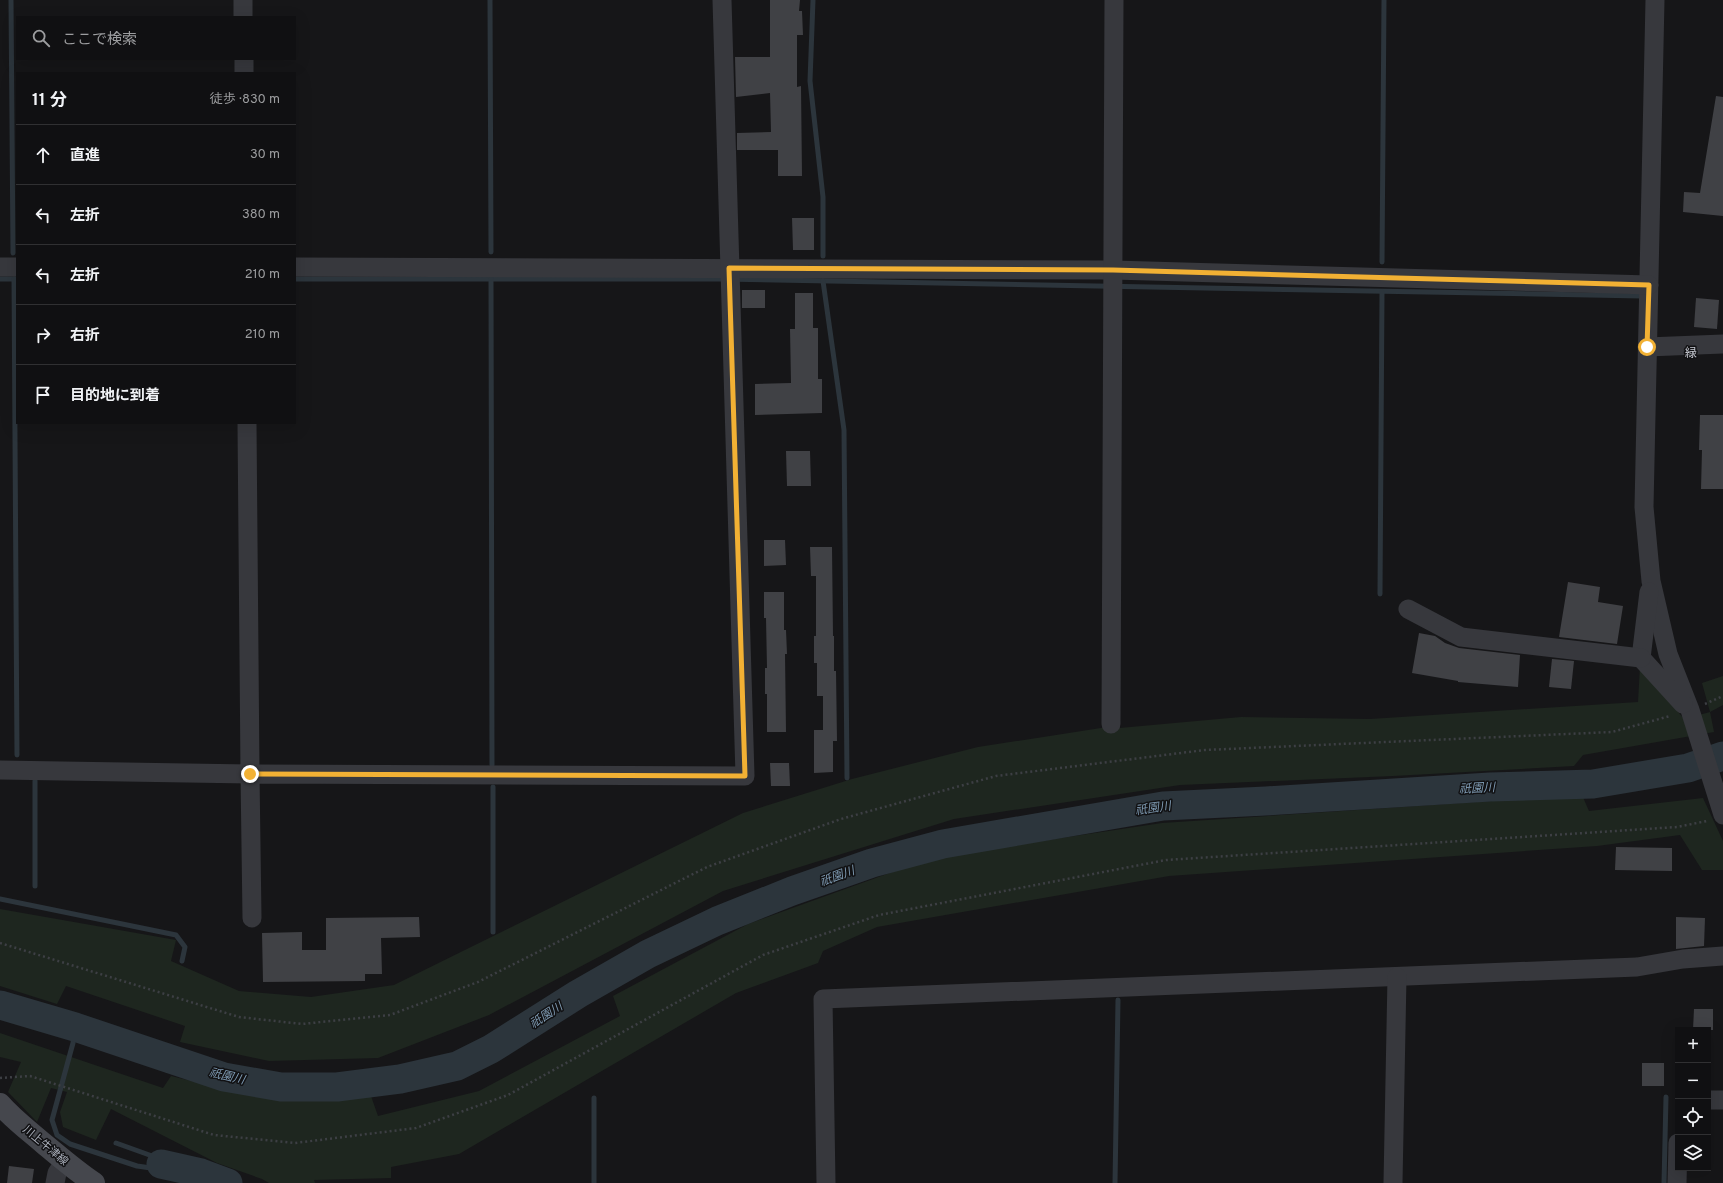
<!DOCTYPE html>
<html lang="ja">
<head>
<meta charset="utf-8">
<style>
	:root { --surface:#101012; --page:#1e1e20; --text:#f1f3f6; --muted:#9c9d9f; --line:#303032 }
	body { margin:0; font-family:Overpass,"Noto Sans JP",sans-serif; background:var(--page); color:var(--text) }
	.controls { position:absolute; right:12px; bottom:12px; display:grid; overflow:hidden; border-radius:0px; box-shadow:0 4px 16px #0002 }
	.controls button { width:36px; height:36px; display:grid; place-items:center; padding:0; border:0; border-bottom:1px solid var(--line); background:var(--surface); color:var(--text); font:20px sans-serif }
	.stop { position:absolute; width:12px; height:12px; margin:-9px; border:3px solid #f2b134; border-radius:50%; background:#fff }
	.stop.end { background:#f2b134; border-color:#fff; box-shadow:0 1px 4px #0008 }
	.list { margin:0; padding:0; list-style:none }
	h2 { display:flex; justify-content:space-between; align-items:center; height:52px; margin:0; padding:0 16px; font-size:17px }
	h2 small { font-size:13px; font-weight:400; color:var(--muted) }
	.list li { display:grid; grid-template-columns:26px 1fr auto; gap:12px; align-items:center; box-sizing:border-box; height:60px; padding:0 16px; border-top:1px solid var(--line) }
	.list b { display:block; font-size:15px; white-space:nowrap }
	.list em { font-size:13px; font-style:normal; color:var(--muted) }
	.icon { flex:none; width:22px; height:22px; fill:none; stroke:currentColor; stroke-width:2; stroke-linecap:round; stroke-linejoin:round }
	.map { position:relative; flex:none; width:1723px; height:1183px; overflow:hidden }
	.search { position:absolute; background:var(--surface); box-shadow:0 4px 16px #0002; left:16px; top:16px; width:280px; height:44px; display:flex; align-items:center; gap:10px; box-sizing:border-box; padding:0 14px; border-radius:0px; color:var(--muted); font-size:15px }
	.panel { position:absolute; background:var(--surface); box-shadow:0 4px 16px #0002; left:16px; top:72px; width:280px; height:352px; border-radius:0px }
	.map>svg:first-child { display:block }
	.green { fill:#1e261f }
	.lines { fill:none; stroke-linecap:round; stroke-linejoin:round }
	.stream { stroke:#2c353c; stroke-width:5 }
	.river { stroke:#2c353c; stroke-width:29 }
	.building { fill:#404145 }
	.path { stroke:#3d3f44; stroke-width:2.5; stroke-dasharray:2 3; stroke-linecap:butt }
	.street { stroke:#37383d; stroke-width:19 }
	.secondary { stroke:#45474d; stroke-width:22 }
	.route { stroke:#f2b134; stroke-width:5 }
	.labels { text-anchor:middle; stroke-width:3; stroke-linejoin:round; paint-order:stroke }
	.street-label { font-size:11px; fill:#a8adb8; stroke:#111113 }
	.neighbourhood-label { font-size:12px; fill:#c9ccd4; stroke:#111113 }
	.water-label { font-size:12px; font-style:italic; fill:#7f9bb3; stroke:#111113 }
</style>
</head>
<body>
<div class="map">
<svg width="1723" height="1183" viewBox="0 0 1723 1183">
	<rect width="100%" height="100%" fill="#161618"/>
	<g class="green">
		<path d="M 1640,666 L 1684,719 L 1710,712 L 1702,683 L 1723,676 L 1723,705 L 1710,712 L 1714,732 L 1583,755 L 1574,766 L 1393,776 L 1180,785 L 954,819 L 723,891 L 489,1015 L 378,1058 L 269,1061 L 180,1042 L 185,1026 L 66,986 L 57,1004 L 0,986 L 0,909 L 176,940 L 171,961 L 239,991 L 311,997 L 394,985 L 743,813 L 852,779 L 978,747 L 1101,728 L 1120,728 L 1241,717 L 1370,719 L 1638,702 Z"/>
		<path d="M 1582,795 L 1589,811 L 1703,798 L 1723,841 L 1723,870 L 1702,870 L 1680,835 L 1597,846 L 1169,876 L 877,927 L 823,951 L 818,963 L 736,993 L 459,1154 L 391,1167 L 391,1178 L 314,1180 L 315,1183 L 269,1183 L 262,1179 L 217,1163 L 111,1109 L 96,1140 L 63,1127 L 60,1112 L 67,1092 L 51,1088 L 37,1122 L 8,1092 L 21,1062 L 0,1057 L 0,1033 L 163,1088 L 171,1076 L 257,1097 L 371,1096 L 378,1116 L 479,1091 L 620,1016 L 613,996 L 748,924 L 934,857 L 1162,823 Z"/>
	</g>
	<g class="lines">
		<g class="stream">
			<path d="M 11,0 L 13,253"/>
			<path d="M 490,0 L 491,252"/>
			<path d="M 813,0 L 810,81 L 823,197 L 823,256"/>
			<path d="M 1382,262 L 1384,0"/>
			<path d="M 0,279 L 16,279"/>
			<path d="M 14,279 L 17,755"/>
			<path d="M 295,279 L 721,279 L 1642,296"/>
			<path d="M 491,279 L 492,765"/>
			<path d="M 823,281 L 844,430 L 847,778"/>
			<path d="M 1380,594 L 1382,292"/>
			<path d="M 493,787 L 493,932"/>
			<path d="M 35,886 L 35,781"/>
			<path d="M 0,899 L 176,935 L 185,947 L 182,961"/>
			<path d="M 75,1027 L 73,1043 L 52,1120 L 57,1135 L 70,1144 L 137,1166 L 151,1168 L 161,1164 L 155,1157 L 116,1143"/>
			<path d="M 594,1183 L 594,1098"/>
			<path d="M 1115,1183 L 1118,1000"/>
			<path d="M 1664,1183 L 1666,1097"/>
		</g>
		<g class="river">
			<path d="M 0,1005 L 75,1027 L 224,1077 L 281,1087 L 337,1087 L 400,1079 L 457,1066 L 491,1049 L 578,994 L 648,954 L 717,921 L 792,891 L 872,863 L 943,844 L 1163,806 L 1266,801 L 1490,787 L 1593,784 L 1688,768 L 1723,756"/>
			<path d="M 161,1164 L 201,1173 L 228,1183"/>
		</g>
	</g>
	<g class="building">
		<path d="M 770,0 L 800,0 L 799,11 L 802,11 L 803,35 L 797,35 L 797,87 L 801,86 L 802,176 L 778,176 L 778,150 L 737,150 L 737,133 L 771,132 L 770,93 L 736,97 L 735,57 L 770,57 Z"/>
		<path d="M 1716,96 L 1723,97 L 1723,216 L 1683,212 L 1684,192 L 1700,193 Z"/>
		<path d="M 792,218 L 814,218 L 814,250 L 793,250 Z"/>
		<rect x="742" y="290" width="23" height="18"/>
		<path d="M 795,293 L 813,293 L 813,328 L 818,328 L 818,379 L 822,379 L 822,413 L 755,415 L 755,384 L 791,383 L 790,329 L 795,329 Z"/>
		<path d="M 1696,298 L 1719,300 L 1717,329 L 1694,327 Z"/>
		<path d="M 1700,415 L 1723,415 L 1723,489 L 1701,489 L 1702,450 L 1699,450 Z"/>
		<path d="M 786,451 L 810,451 L 811,486 L 787,486 Z"/>
		<path d="M 764,540 L 785,540 L 786,565 L 764,566 Z"/>
		<path d="M 810,547 L 832,547 L 833,636 L 834,636 L 834,671 L 836,671 L 837,741 L 833,741 L 833,772 L 814,773 L 814,730 L 823,730 L 823,696 L 817,696 L 817,663 L 814,663 L 814,636 L 816,636 L 816,576 L 811,576 Z"/>
		<path d="M 1568,582 L 1600,587 L 1598,602 L 1623,606 L 1617,644 L 1559,637 Z"/>
		<path d="M 764,592 L 784,592 L 784,630 L 786,630 L 787,654 L 785,654 L 786,732 L 767,732 L 767,694 L 765,694 L 765,668 L 767,668 L 766,618 L 764,618 Z"/>
		<path d="M 1419,633 L 1435,636 L 1445,643 L 1459,648 L 1520,655 L 1518,687 L 1458,682 L 1458,681 L 1412,673 Z"/>
		<path d="M 1552,659 L 1574,661 L 1571,689 L 1549,687 Z"/>
		<path d="M 770,763 L 789,763 L 790,786 L 771,786 Z"/>
		<path d="M 1616,847 L 1672,848 L 1672,871 L 1615,870 Z"/>
		<path d="M 419,917 L 420,937 L 381,938 L 382,974 L 365,974 L 365,981 L 263,982 L 262,933 L 302,932 L 302,950 L 326,950 L 326,918 Z"/>
		<path d="M 1676,917 L 1705,918 L 1704,946 L 1676,949 Z"/>
		<path d="M 1694,1009 L 1713,1009 L 1713,1030 L 1693,1030 Z"/>
		<rect x="1642" y="1063" width="22" height="23"/>
		<path d="M 9,1166 L 34,1169 L 32,1183 L 7,1183 Z"/>
	</g>
	<g class="lines">
		<g class="path">
			<path d="M 1705,704 L 1723,696"/>
			<path d="M 0,943 L 239,1017 L 302,1024 L 390,1015 L 478,982 L 707,867 L 841,819 L 996,776 L 1205,750 L 1612,732 L 1670,716"/>
			<path d="M 0,1078 L 30,1076 L 214,1135 L 295,1143 L 416,1128 L 508,1095 L 763,955 L 879,915 L 1166,860 L 1677,827 L 1707,821"/>
		</g>
		<g class="street">
			<path d="M 243,0 L 243,17"/>
			<path d="M 1655,0 L 1644,507 L 1651,581 L 1668,654 L 1690,710 L 1723,815"/>
			<path d="M 244,59 L 244,73"/>
			<path d="M 0,267 L 17,267"/>
			<path d="M 295,267 L 1113,270 L 1649,285"/>
			<path d="M 1647,347 L 1723,344"/>
			<path d="M 1649,592 L 1641,658 L 1683,704"/>
			<path d="M 1408,609 L 1461,637 L 1641,658"/>
			<path d="M 1111,724 L 1114,0"/>
			<path d="M 0,770 L 250,774 L 247,423"/>
			<path d="M 252,918 L 250,774 L 745,776 L 722,0"/>
			<path d="M 1708,1100 L 1723,1100"/>
			<path d="M 55,1183 L 57,1173 L 65,1161"/>
			<path d="M 826,1183 L 823,999 L 1637,967 L 1683,959 L 1723,956"/>
			<path d="M 1393,1183 L 1397,977"/>
			<path d="M 1677,1183 L 1678,1143"/>
		</g>
		<path class="secondary" d="M 0,1104 C 13,1119 28,1130 43,1143 C 60,1157 76,1171 94,1183"/>
	</g>
	<g class="lines">
		<path class="route" d="M 250,774 L 745,776 L 729,268 L 1113,270 L 1649,285 L 1647,347"/>
	</g>
	<g class="labels">
		<g class="street-label">
			<text transform="translate(46 1145) rotate(40)" y="4">川上牛津線</text>
		</g>
		<g class="neighbourhood-label">
			<text x="1691" y="357">緑</text>
		</g>
		<g class="water-label">
			<text transform="translate(1477 788) rotate(-3)" y="4">祇園川</text>
			<text transform="translate(1153 808) rotate(-8)" y="4">祇園川</text>
			<text transform="translate(837 876) rotate(-20)" y="4">祇園川</text>
			<text transform="translate(546 1015) rotate(-33)" y="4">祇園川</text>
			<text transform="translate(227 1076) rotate(13)" y="4">祇園川</text>
		</g>
	</g>
</svg>
<div class="controls">
<button>+</button>
<button>−</button>
<button><svg class="icon" aria-label="locate" viewBox="0 0 24 24"><circle cx="12" cy="12" r="6"/><path d="M12 2v4M12 18v4M2 12h4M18 12h4"/></svg></button>
<button><svg class="icon" aria-label="layers" viewBox="0 0 24 24"><path d="M12 4l9 5-9 5-9-5zM3 14l9 5 9-5"/></svg></button>
</div>
<div class="stop" style="left:1647px;top:347px"></div>
<div class="stop end" style="left:250px;top:774px"></div>
<div class="search"><svg class="icon" aria-label="search" viewBox="0 0 24 24"><circle cx="10" cy="10" r="6"/><path d="M15 15l6 6"/></svg>ここで検索</div>
<section class="panel">
<h2>11 分<small>徒歩 · 830 m</small></h2>
<ul class="list">
<li><svg class="icon" aria-label="ahead" viewBox="0 0 24 24"><path d="M12 20V5M6 11l6-6 6 6"/></svg><div><b>直進</b></div><em>30 m</em></li>
<li><svg class="icon" aria-label="left" viewBox="0 0 24 24"><path d="M17 20v-9H6M10 6l-5 5 5 5"/></svg><div><b>左折</b></div><em>380 m</em></li>
<li><svg class="icon" aria-label="left" viewBox="0 0 24 24"><path d="M17 20v-9H6M10 6l-5 5 5 5"/></svg><div><b>左折</b></div><em>210 m</em></li>
<li><svg class="icon" aria-label="right" viewBox="0 0 24 24"><path d="M7 20v-9h11M14 6l5 5-5 5"/></svg><div><b>右折</b></div><em>210 m</em></li>
<li><svg class="icon" aria-label="arrive" viewBox="0 0 24 24"><path d="M6 21V4h12l-3 4 3 4H6"/></svg><div><b>目的地に到着</b></div></li>
</ul>
</section>
</div>
</body>
</html>
